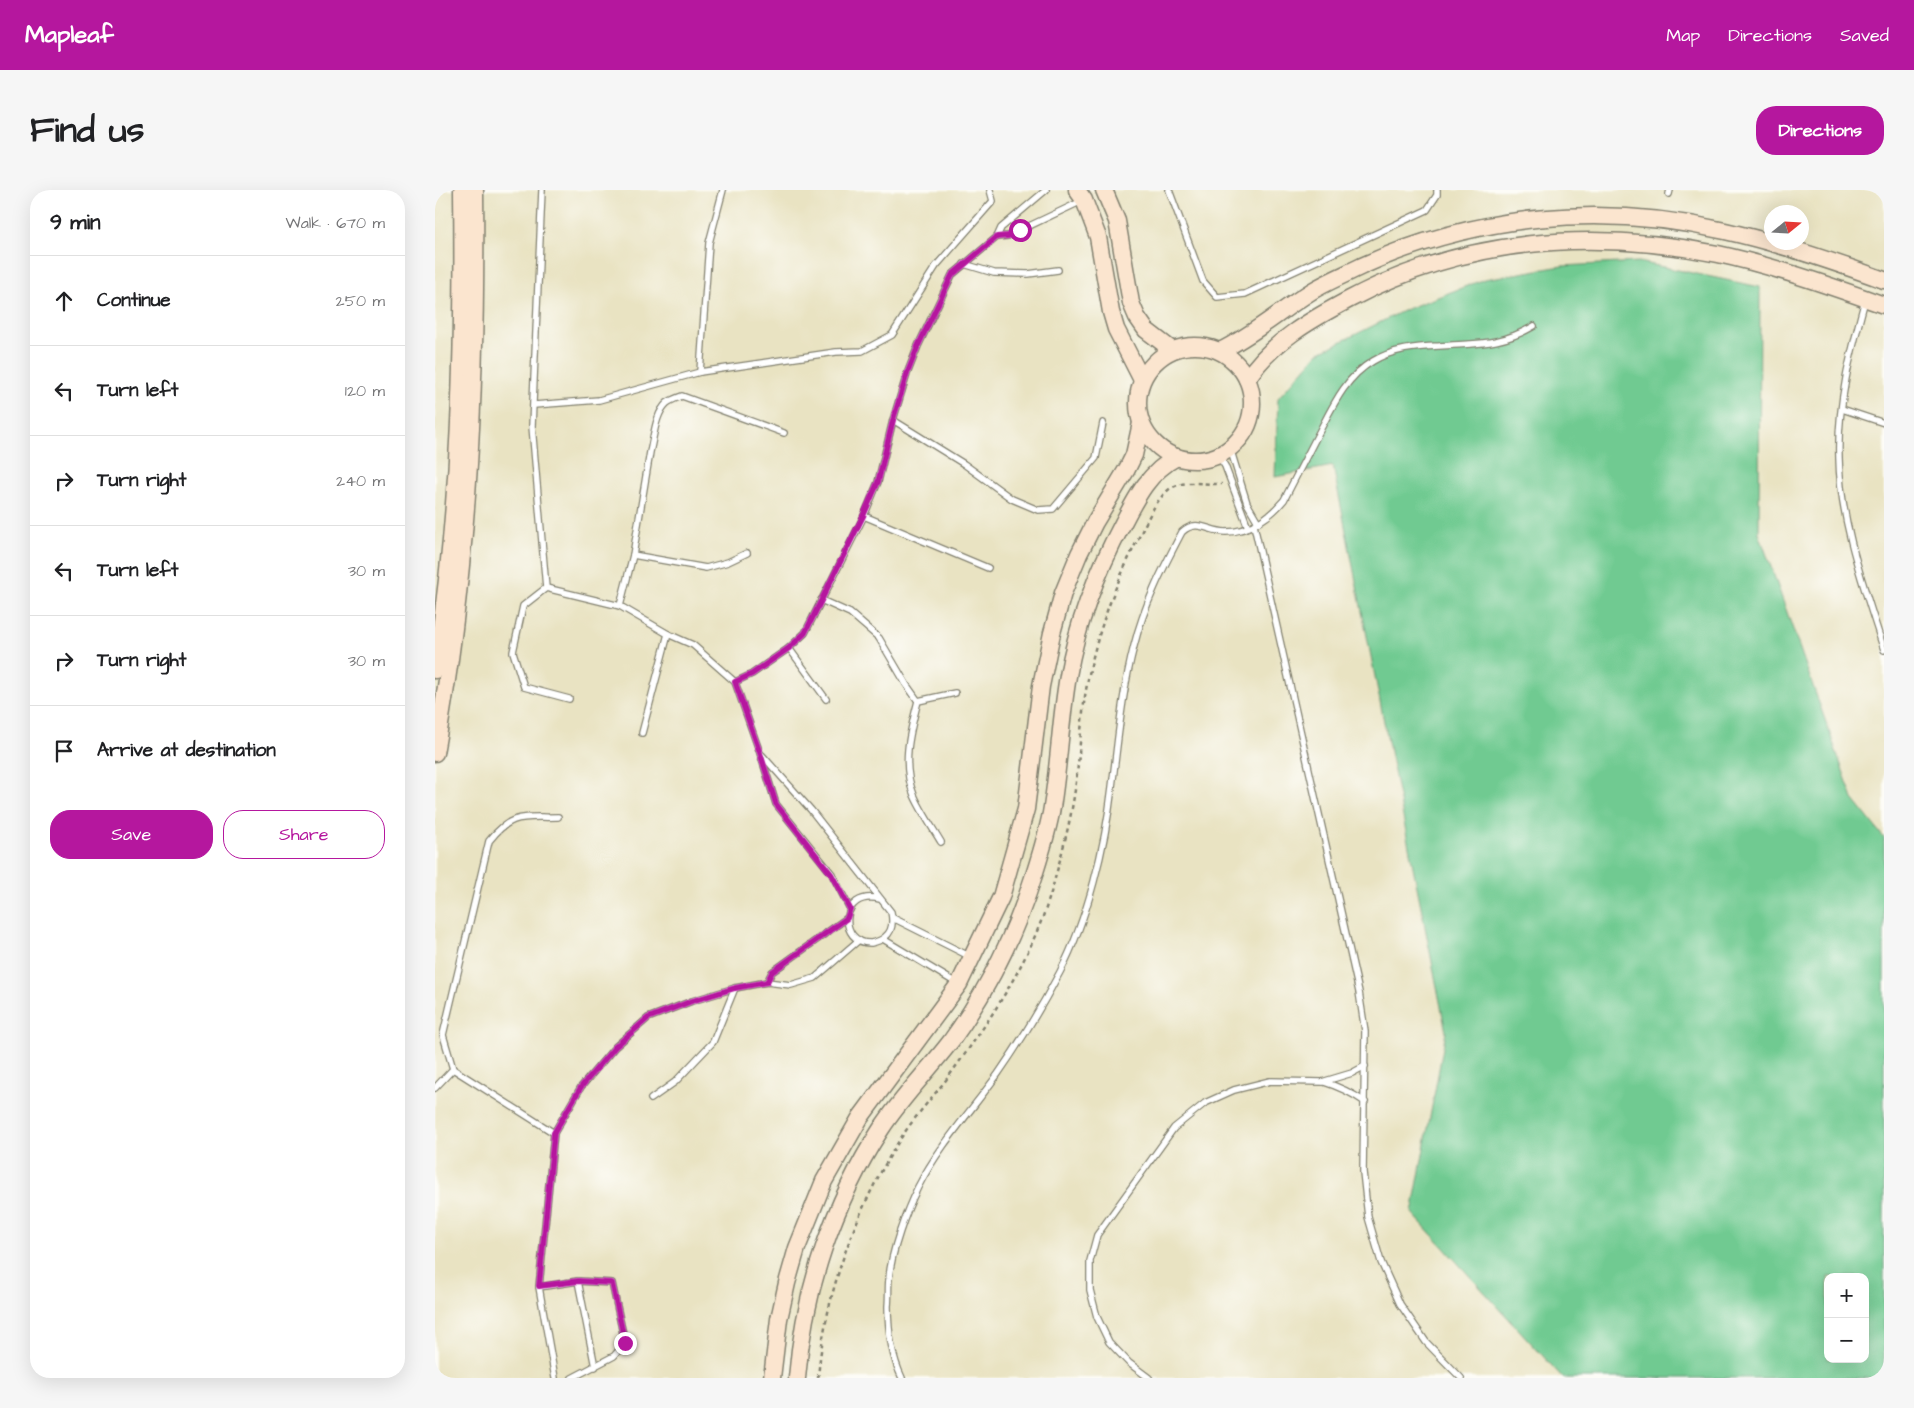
<!DOCTYPE html>
<html lang="en">
<head>
<meta charset="utf-8">
<style>
	:root { --surface:#fff; --page:#f6f6f6; --text:#202124; --muted:#757577; --line:#e0e0e0; --accent:#b5179e }
	body { margin:0; font-family:"Architects Daughter",sans-serif; background:var(--page); color:var(--text) }
	.controls { position:absolute; right:15px; bottom:15px; display:grid; overflow:hidden; border-radius:10px; box-shadow:0 5px 20px #0002 }
	.controls button { width:45px; height:45px; display:grid; place-items:center; padding:0; border:0; border-bottom:1px solid var(--line); background:var(--surface); color:var(--text); font:25px sans-serif }
	.compass { position:absolute; left:1329px; top:15px; width:45px; height:45px; border-radius:50%; background:var(--surface); box-shadow:0 5px 20px #0002; rotate:72deg }
	.stop { position:absolute; width:15px; height:15px; margin:-11px; border:4px solid #b5179e; border-radius:50%; background:#fff }
	.stop.end { background:#b5179e; border-color:#fff; box-shadow:0 1px 5px #0008 }
	.list { margin:0; padding:0; list-style:none }
	h2 { display:flex; justify-content:space-between; align-items:center; height:65px; margin:0; padding:0 20px; font-size:21px }
	h2 small { font-size:16px; font-weight:400; color:var(--muted) }
	.list li { display:grid; grid-template-columns:32px 1fr auto; gap:15px; align-items:center; box-sizing:border-box; height:90px; padding:0 20px; border-top:1px solid var(--line) }
	.list b { display:block; font-size:19px; white-space:nowrap }
	.list em { font-size:16px; font-style:normal; color:var(--muted) }
	.actions { display:flex; gap:10px; padding:15px 20px }
	.actions a { flex:1; padding:11px 0; border:1px solid var(--accent); border-radius:20px; text-align:center; font-size:18px; color:var(--accent) }
	.actions .main { background:var(--accent); color:#fff }
	.icon { flex:none; width:28px; height:28px; fill:none; stroke:currentColor; stroke-width:2; stroke-linecap:round; stroke-linejoin:round }
	.map { position:relative; flex:none; width:1449px; height:1188px; overflow:hidden; border-radius:20px }
	header { display:flex; align-items:center; gap:30px; box-sizing:border-box; height:70px; padding:0 25px; background:var(--accent); color:#fff }
	header strong { font-size:24px }
	nav { display:flex; gap:28px; margin-inline-start:auto; font-size:18px }
	.intro { display:flex; align-items:center; justify-content:space-between; box-sizing:border-box; height:120px; padding:0 30px }
	h1 { margin:0; font-size:35px }
	.button { padding:12px 22px; border-radius:20px; background:var(--accent); color:#fff; font-size:18px; font-weight:700 }
	main { display:flex; gap:30px; padding:0 30px }
	aside { flex:1; background:var(--surface); border-radius:20px; box-shadow:0 5px 20px #0002 }
	.map>svg:first-child { display:block }
	.green { fill:#70ca91; stroke:#467356; fill-rule:evenodd }
	.lines { fill:none; stroke-linecap:round; stroke-linejoin:round }
	.lane-casing { stroke:#82806f; stroke-width:8 }
	.secondary-casing { stroke:#82806f; stroke-width:19 }
	.path { stroke:#82806f; stroke-width:2.5; stroke-dasharray:4 4; stroke-linecap:butt }
	.lane { stroke:#fff; stroke-width:5.5 }
	.secondary { stroke:#fbe5cf; stroke-width:16 }
	.route { stroke:#b5179e; stroke-width:6 }
</style>
</head>
<body>
<header>
<strong>Mapleaf</strong>
<nav><a>Map</a><a>Directions</a><a>Saved</a></nav>
</header>
<div class="intro"><h1>Find us</h1><a class="button">Directions</a></div>
<main>
<aside>
<h2>9 min<small>Walk · 670 m</small></h2>
<ul class="list">
<li><svg class="icon" aria-label="ahead" viewBox="0 0 24 24"><path d="M12 20V5M6 11l6-6 6 6"/></svg><div><b>Continue</b></div><em>250 m</em></li>
<li><svg class="icon" aria-label="left" viewBox="0 0 24 24"><path d="M17 20v-9H6M10 6l-5 5 5 5"/></svg><div><b>Turn left</b></div><em>120 m</em></li>
<li><svg class="icon" aria-label="right" viewBox="0 0 24 24"><path d="M7 20v-9h11M14 6l5 5-5 5"/></svg><div><b>Turn right</b></div><em>240 m</em></li>
<li><svg class="icon" aria-label="left" viewBox="0 0 24 24"><path d="M17 20v-9H6M10 6l-5 5 5 5"/></svg><div><b>Turn left</b></div><em>30 m</em></li>
<li><svg class="icon" aria-label="right" viewBox="0 0 24 24"><path d="M7 20v-9h11M14 6l5 5-5 5"/></svg><div><b>Turn right</b></div><em>30 m</em></li>
<li><svg class="icon" aria-label="arrive" viewBox="0 0 24 24"><path d="M6 21V4h12l-3 4 3 4H6"/></svg><div><b>Arrive at destination</b></div></li>
</ul>
<div class="actions"><a class="main">Save</a><a>Share</a></div>
</aside>
<div class="map">
<svg width="1449" height="1188" viewBox="0 0 1449 1188">
	<rect width="100%" height="100%" fill="#fdfcf7"/>
	<filter id="ink" filterUnits="userSpaceOnUse"><feTurbulence type="fractalNoise" baseFrequency=".02" numOctaves="2"/><feDisplacementMap in="SourceGraphic" scale="10" xChannelSelector="R" yChannelSelector="G"/><feConvolveMatrix kernelMatrix="1 2 1 2 8 2 1 2 1" color-interpolation-filters="sRGB"/></filter>
	<filter id="wash" filterUnits="userSpaceOnUse"><feTurbulence type="fractalNoise" baseFrequency=".0096" numOctaves="4" result="noise"/><feDisplacementMap in="SourceGraphic" scale="20" xChannelSelector="R" yChannelSelector="G"/><feGaussianBlur stdDeviation="1.12" result="paint"/><feColorMatrix in="noise" values="0 0 0 0 0 0 0 0 0 0 0 0 0 0 0 0 0 1.4 0 .05"/><feComposite in="paint" operator="in"/></filter>
	<g filter="url(#wash)">
		<rect width="100%" height="100%" fill="#e9e3c2"/>
		<path class="green" d="M 1204,72 L 1325,97 L 1324,343 L 1418,609 L 1449,648 L 1449,1188 L 1128,1188 L 977,1023 L 1011,842 L 898,276 L 840,287 L 843,208 L 883,163 L 974,118 L 1050,89 L 1127,76 ZM 1393,1087 L 1430,1087 L 1430,1169 L 1393,1169 Z"/>
	</g>
	<g filter="url(#ink)">
		<g class="lines">
			<defs>
				<g id="lane">
					<path d="M 107,0 L 97,236 L 111,398"/>
					<path d="M 734,0 L 768,91 L 782,107 L 810,104 L 992,20 L 1002,5 L 1002,0"/>
					<path d="M 1234,4 L 1235,0"/>
					<path d="M 562,47 L 573,46 L 647,11"/>
					<path d="M 529,74 L 559,83 L 593,84 L 623,80"/>
					<path d="M 1430,110 C 1416,162 1402,214 1404,268 C 1405,332 1430,400 1449,460"/>
					<path d="M 265,182 L 274,53 L 288,0"/>
					<path d="M 99,215 L 164,210 L 265,182 L 401,162 L 427,161 L 457,145 L 501,76 L 558,11 L 555,0"/>
					<path d="M 1407,219 L 1449,233"/>
					<path d="M 458,230 L 529,274 L 577,309 L 603,320 L 618,319 L 661,268 L 668,233"/>
					<path d="M 795,258 L 812,313 L 823,332"/>
					<path d="M 783,265 L 790,276 L 813,337"/>
					<path d="M 429,326 L 553,378"/>
					<path d="M 819,335 L 924,802 L 930,841 L 928,982 L 933,1027 L 946,1072 L 965,1114 L 991,1152 L 1026,1188"/>
					<path d="M 198,365 L 271,378 L 293,372 L 312,363"/>
					<path d="M 386,410 L 415,423 L 444,448 L 471,494 L 483,511 L 520,503"/>
					<path d="M 185,416 L 198,365 L 215,262 C 219,247 220,224 232,213 C 236,210 242,208 247,206 L 349,243"/>
					<path d="M 354,458 L 391,509"/>
					<path d="M 300,492 L 317,484 L 354,458 L 370,443 L 429,326 L 443,292 L 458,230 L 472,184 L 483,156 L 517,85 L 562,47 L 566,38 L 611,0"/>
					<path d="M 134,509 L 89,497 L 78,462 L 88,416 L 111,398 L 185,416 L 233,444 L 258,455 L 300,492 L 325,563 L 341,614 L 397,684 L 415,719"/>
					<path d="M 483,511 C 475,542 466,574 479,605 C 486,621 497,637 506,652"/>
					<path d="M 207,543 L 233,444"/>
					<path d="M 327,565 L 376,620 L 456,722 C 458,731 458,741 450,747 C 446,751 441,752 436,753 C 403,754 404,699 445,709"/>
					<path d="M 458,728 L 536,767"/>
					<path d="M 448,749 L 523,794"/>
					<path d="M 332,792 L 337,782 L 412,728"/>
					<path d="M 889,892 C 905,897 917,903 930,912"/>
					<path d="M 0,898 L 18,879"/>
					<path d="M 216,909 L 240,892 L 278,852 L 300,798"/>
					<path d="M 119,943 L 18,879 L 8,845 L 54,651 C 77,622 88,628 123,627"/>
					<path d="M 143,1091 L 160,1177"/>
					<path d="M 104,1097 L 143,1091 L 177,1093 L 190,1153 L 179,1166 L 137,1188"/>
					<path d="M 120,1188 L 104,1097 L 119,943 L 146,897 L 180,857 L 213,828 L 257,811 L 300,798 L 332,792 L 356,795 L 380,788 L 424,750"/>
					<path d="M 467,1188 C 457,1167 453,1139 453,1116 C 454,1107 453,1098 454,1089 C 456,1062 471,1021 483,997 C 504,956 536,921 563,884 C 586,851 606,818 625,782 C 653,728 670,657 677,597 C 683,550 687,502 699,456 C 709,415 728,378 747,342 C 762,328 774,342 791,342 C 814,342 835,327 849,310 C 860,289 871,267 882,246 C 897,218 909,188 938,171 C 958,159 981,157 1004,156 C 1041,153 1065,156 1099,136"/>
					<path d="M 714,1188 L 694,1173 L 674,1152 L 662,1127 L 655,1100 L 655,1071 L 662,1045 L 739,938 L 770,913 L 799,900 L 835,891 L 887,892 L 917,883 L 930,876"/>
				</g>
				<g id="secondary">
					<path d="M 642,0 L 649,10 L 663,47 L 676,122 L 681,139 L 707,190"/>
					<path d="M 669,0 L 682,31 L 696,113 L 702,127 L 711,140 L 737,160"/>
					<circle cx="760" cy="213" r="57"/>
					<path d="M 785,161 C 818,145 845,121 877,101 C 892,92 911,84 927,76 C 1042,24 1167,13 1290,41 C 1344,53 1397,71 1449,90"/>
					<path d="M 812,189 C 836,152 877,129 915,109 C 1030,48 1157,39 1283,64 C 1339,76 1395,96 1449,115"/>
					<path d="M 0,480 C 25,321 29,161 27,0"/>
					<path d="M 0,563 C 34,377 42,189 40,0"/>
					<path d="M 337,1188 L 344,1129 L 352,1093 L 362,1058 L 389,991 L 425,928 L 524,794 L 566,707 L 591,619 L 606,496 L 617,443 L 628,403 L 644,364 L 660,332 L 692,279 L 699,265 L 706,233"/>
					<path d="M 362,1188 C 369,1100 398,1013 446,939 C 467,907 493,881 516,851 C 553,800 581,742 600,682 C 606,663 612,643 616,623 C 624,578 625,532 633,486 C 642,433 663,380 688,333 C 702,306 714,282 742,267"/>
				</g>
			</defs>
			<use href="#lane" class="lane-casing"/>
			<use href="#secondary" class="secondary-casing"/>
			<path class="path" d="M 383,1188 C 390,1104 419,1023 464,951 C 477,930 495,910 511,890 C 556,829 599,767 619,692 C 628,659 637,626 641,592 C 645,561 646,530 651,500 C 660,447 679,397 703,349 C 711,333 721,308 736,298 C 751,289 770,295 787,294"/>
			<use href="#lane" class="lane"/>
			<use href="#secondary" class="secondary"/>
		</g>
	</g>
	<g class="lines" filter="url(#ink)">
		<path class="route" d="M 190,1153 L 177,1093 L 143,1091 L 104,1096 L 119,943 L 146,897 L 180,857 L 213,828 L 257,811 L 300,798 L 332,792 L 337,782 L 412,728 L 415,719 L 396,684 L 341,614 L 325,563 L 300,492 L 317,484 L 354,458 L 370,443 L 428,326 L 443,292 L 458,230 L 472,184 L 483,156 L 517,85 L 562,47 L 573,46 L 585,40"/>
	</g>
</svg>
<div class="controls">
<button>+</button>
<button>−</button>
</div>
<svg class="compass" viewBox="-18 -18 36 36"><path d="M0-13l5 13h-10z" fill="#e53935"/><path d="M0 13l5-13h-10z" fill="#757577"/></svg>
<div class="stop" style="left:585px;top:40px"></div>
<div class="stop end" style="left:190px;top:1153px"></div>
</div>
</main>
</body>
</html>
